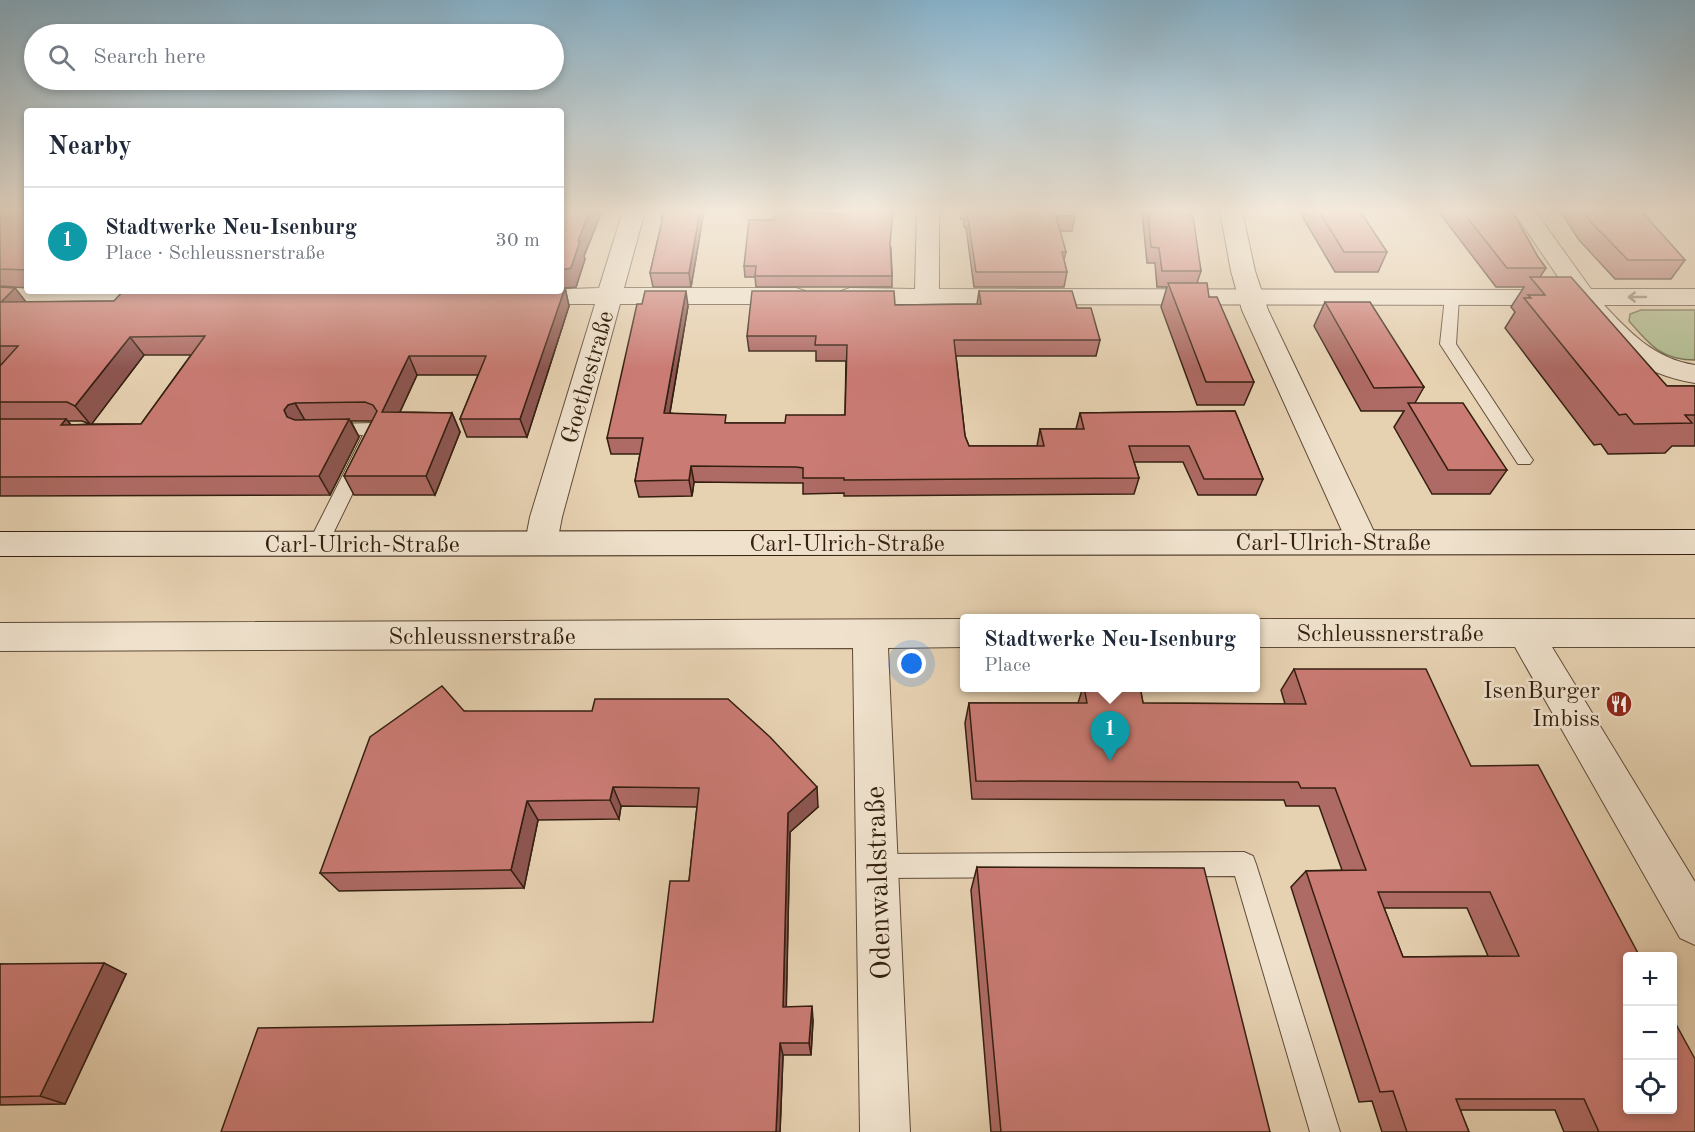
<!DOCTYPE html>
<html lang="en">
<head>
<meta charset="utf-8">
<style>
	:root { --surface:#fff; --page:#f6f6f7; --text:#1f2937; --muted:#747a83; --line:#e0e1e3; --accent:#b45309 }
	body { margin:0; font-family:"Old Standard TT",serif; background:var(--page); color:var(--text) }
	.controls { position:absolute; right:18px; bottom:18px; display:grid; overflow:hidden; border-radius:6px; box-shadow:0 3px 9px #0003 }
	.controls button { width:54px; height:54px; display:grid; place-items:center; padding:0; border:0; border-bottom:2px solid var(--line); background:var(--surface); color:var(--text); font:30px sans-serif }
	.you { position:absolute; left:912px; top:664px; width:21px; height:21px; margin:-15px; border:4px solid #fff; border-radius:50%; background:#1a73e8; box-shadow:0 0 0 9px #1a73e833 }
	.badge { display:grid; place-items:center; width:39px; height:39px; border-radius:50%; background:var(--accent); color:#fff; font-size:20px; font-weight:700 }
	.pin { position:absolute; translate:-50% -50px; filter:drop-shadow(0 2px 3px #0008) }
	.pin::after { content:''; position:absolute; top:32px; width:21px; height:18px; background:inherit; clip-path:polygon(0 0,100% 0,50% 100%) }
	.popup { position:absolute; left:960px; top:614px; width:300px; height:78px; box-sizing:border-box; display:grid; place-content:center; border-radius:6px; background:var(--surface); filter:drop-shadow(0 2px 4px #0005); font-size:20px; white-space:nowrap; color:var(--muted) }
	.popup b { font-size:22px; color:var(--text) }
	.popup::after { content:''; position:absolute; left:50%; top:100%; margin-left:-12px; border:12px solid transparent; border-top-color:var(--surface) }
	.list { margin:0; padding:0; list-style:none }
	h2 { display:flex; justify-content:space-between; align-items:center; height:78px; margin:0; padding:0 24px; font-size:26px }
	h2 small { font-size:20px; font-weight:400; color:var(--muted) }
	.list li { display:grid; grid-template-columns:39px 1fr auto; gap:18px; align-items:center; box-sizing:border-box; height:108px; padding:0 24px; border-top:2px solid var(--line) }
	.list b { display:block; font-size:22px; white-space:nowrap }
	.list p { margin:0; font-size:20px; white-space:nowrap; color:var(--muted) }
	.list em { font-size:20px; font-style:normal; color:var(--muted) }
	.icon { flex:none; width:33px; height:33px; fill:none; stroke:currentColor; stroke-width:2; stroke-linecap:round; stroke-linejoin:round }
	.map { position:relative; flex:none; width:1695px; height:1132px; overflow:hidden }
	.search { position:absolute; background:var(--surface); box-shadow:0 3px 9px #0003; left:24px; top:24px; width:540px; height:66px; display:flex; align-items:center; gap:15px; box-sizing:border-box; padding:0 21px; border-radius:33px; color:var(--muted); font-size:22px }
	.panel { position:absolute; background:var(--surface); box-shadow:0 3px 9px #0003; left:24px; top:108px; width:540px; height:186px; border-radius:6px }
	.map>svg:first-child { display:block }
	.green { fill:#b0bd90; stroke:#726e50; stroke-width:1.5 }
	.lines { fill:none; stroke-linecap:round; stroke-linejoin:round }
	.service-casing { stroke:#604c38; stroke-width:2 }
	.minor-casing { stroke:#604c38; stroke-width:2 }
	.tertiary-casing { stroke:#604c38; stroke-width:2 }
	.secondary-casing { stroke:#341f10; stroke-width:2 }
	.service { fill:#efe1cc; fill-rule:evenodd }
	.minor { fill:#efe1cc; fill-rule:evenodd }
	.tertiary { fill:#efe1cc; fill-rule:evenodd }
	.secondary { fill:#efe1cc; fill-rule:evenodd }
	.wall { fill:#ae6a64; stroke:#341f10; stroke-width:1.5; fill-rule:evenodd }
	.shaded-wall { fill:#8d5651; stroke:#341f10; stroke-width:1.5 }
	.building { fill:#ca7b74; stroke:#341f10; stroke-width:1.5; fill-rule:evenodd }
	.oneway { stroke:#92806e }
	.labels { text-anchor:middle; stroke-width:5; stroke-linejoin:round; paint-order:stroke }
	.street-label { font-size:24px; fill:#341f10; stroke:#efe1cc }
	.poi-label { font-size:24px; fill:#341f10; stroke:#efe1cc; text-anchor:end }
	.near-street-label { font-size:28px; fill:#341f10; stroke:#efe1cc }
</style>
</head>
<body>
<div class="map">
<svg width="1695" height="1132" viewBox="0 0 1695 1132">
	<rect width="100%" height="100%" fill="#e6d1b1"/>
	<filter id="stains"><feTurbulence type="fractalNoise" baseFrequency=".00333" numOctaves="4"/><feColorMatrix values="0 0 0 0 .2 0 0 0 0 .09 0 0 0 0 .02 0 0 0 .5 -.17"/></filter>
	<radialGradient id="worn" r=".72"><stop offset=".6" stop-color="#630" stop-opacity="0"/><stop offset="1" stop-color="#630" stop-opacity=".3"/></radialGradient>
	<path class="green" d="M 1641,310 L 1695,310 L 1695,360 C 1661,360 1650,345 1629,321 L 1630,314 Z"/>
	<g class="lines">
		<defs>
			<g id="service">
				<path d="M 1452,293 L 1459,297 L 1456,344 L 1530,456 L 1533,460 L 1530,464 L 1518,464 L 1440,344 L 1445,297 Z"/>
				<path d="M 375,423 L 381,425 L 384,429 L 328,544 L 325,549 L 318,551 L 311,549 L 308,544 L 363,435 L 323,434 L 320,430 L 323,426 L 329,424 Z"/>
				<path d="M 1244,852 L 1253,856 L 1256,864 L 1340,1132 L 1310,1132 L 1235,876 L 877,878 L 868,875 L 865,866 L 868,857 L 877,854 Z"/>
			</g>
			<g id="minor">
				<path d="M 623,211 L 645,211 L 624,288 L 796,288 L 805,291 L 809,296 L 805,301 L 796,304 L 620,304 L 562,517 L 557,543 L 552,552 L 541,555 L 530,552 L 525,543 L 530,517 L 595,304 L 523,304 L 514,301 L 510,296 L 514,291 L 599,288 Z"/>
				<path d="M 917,211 L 939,211 L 939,289 L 1567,290 L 1513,211 L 1535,211 L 1591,289 L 1695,289 L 1695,305 L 1604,305 C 1630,333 1655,359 1695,365 L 1695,383 C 1636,373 1610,346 1574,301 L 1564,305 L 850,304 L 841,301 L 837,296 L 841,291 L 850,288 L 915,289 Z"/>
				<path d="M 0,288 L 27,288 L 27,291 L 172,291 L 176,296 L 172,301 L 163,304 L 0,304 Z"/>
				<path d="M 964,619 L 964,647 L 888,648 L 910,1132 L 860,1132 L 853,648 L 0,651 L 0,623 Z"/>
				<path d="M 1256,619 L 1695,619 L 1695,647 L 1552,647 L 1695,882 L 1695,945 L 1680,938 L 1515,647 L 1256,647 Z"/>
			</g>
			<path id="tertiary" d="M 1220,211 L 1242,211 L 1255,271 L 1268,310 L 1379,542 L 1374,551 L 1363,554 L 1352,551 L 1347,542 L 1242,310 L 1231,271 Z"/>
			<path id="secondary" d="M 1695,530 L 1695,554 L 0,556 L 0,532 Z"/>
		</defs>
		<use href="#service" class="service-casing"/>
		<use href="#minor" class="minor-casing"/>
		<use href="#tertiary" class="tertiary-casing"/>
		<use href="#secondary" class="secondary-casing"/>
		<use href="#service" class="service"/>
		<use href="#minor" class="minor"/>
		<use href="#tertiary" class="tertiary"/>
		<use href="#secondary" class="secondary"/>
	</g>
	<g class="wall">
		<path d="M 0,211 L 27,211 L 27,288 L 0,286 Z"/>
		<path d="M 561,211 L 602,211 L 584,256 L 585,259 L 576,287 L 565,288 L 569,306 L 527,437 L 467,437 L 460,419 L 478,375 L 417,375 L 400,412 L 452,413 L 460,432 L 435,495 L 354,495 L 344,476 L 372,421 L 351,421 L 359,437 L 330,495 L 0,496 L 0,366 L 1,365 L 0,365 L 0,287 L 15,288 L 26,302 L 114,301 L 561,291 ZM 144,355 L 191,355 L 141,424 L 91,424 ZM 68,421 L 82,421 L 90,424 L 71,425 Z"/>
		<path d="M 663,211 L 704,211 L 691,287 L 653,287 L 650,273 L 662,221 L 661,217 Z"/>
		<path d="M 962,211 L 1075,211 L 1075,216 L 1072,231 L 1060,231 L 1066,252 L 1064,260 L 1067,272 L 1064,287 L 974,287 L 966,227 L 964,227 L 964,220 L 961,219 Z"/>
		<path d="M 1142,211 L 1189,211 L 1201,271 L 1197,283 L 1209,297 L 1254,382 L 1244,405 L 1197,405 L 1161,307 L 1167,287 L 1157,287 L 1155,263 L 1147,263 Z"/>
		<path d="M 1299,211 L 1360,211 L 1387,252 L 1378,272 L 1335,272 Z"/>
		<path d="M 1438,211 L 1512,211 L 1538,257 L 1546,268 L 1540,277 L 1667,386 L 1695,386 L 1695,446 L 1672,446 L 1665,453 L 1608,454 L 1601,444 L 1594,445 L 1505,328 L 1515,312 L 1511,307 L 1524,287 L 1496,287 Z"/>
		<path d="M 1560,211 L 1642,211 L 1651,222 L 1685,260 L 1671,279 L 1615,279 L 1579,240 Z"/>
		<path d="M 891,247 L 892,276 L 892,287 L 756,287 L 755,277 L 745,277 L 744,266 Z"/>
		<path d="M 979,291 L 1077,308 L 1100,340 L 1096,356 L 956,356 L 965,436 L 969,446 L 1037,446 L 1040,429 L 1076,429 L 1080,413 L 1235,411 L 1263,479 L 1256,495 L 1198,495 L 1183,462 L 1134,462 L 1139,478 L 1134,494 L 844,496 L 844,493 L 803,494 L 803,483 L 797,483 L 694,482 L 692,496 L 639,497 L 635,481 L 640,454 L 611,454 L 607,438 L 688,306 L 670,413 L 727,423 L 785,423 L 845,415 L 846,361 L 816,361 L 816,351 L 749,351 L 747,336 L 895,305 L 977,304 Z"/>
		<path d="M 1325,302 L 1424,387 L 1415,403 L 1507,470 L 1490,494 L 1432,494 L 1394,427 L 1404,411 L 1361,411 L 1314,326 Z"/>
		<path d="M 1294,669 L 1471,766 L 1695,1132 L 1564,1132 L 1555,1110 L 1460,1110 L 1469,1132 L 1382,1132 L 1372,1101 L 1359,1102 L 1291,887 L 1306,871 L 1342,870 L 1319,806 L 1286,806 L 1284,800 L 972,799 L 965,723 L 969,703 L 1078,703 L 1083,687 L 1140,687 L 1143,703 L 1285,704 L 1281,690 ZM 1384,908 L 1467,908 L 1488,956 L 1403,957 Z"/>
		<path d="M 464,711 L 818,807 L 790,832 L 786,1007 L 813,1020 L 811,1055 L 783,1055 L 780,1132 L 221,1132 L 653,1022 L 689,881 L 697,807 L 621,806 L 619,819 L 538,820 L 524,888 L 339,891 L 320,873 Z"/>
		<path d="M 977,867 L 1270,1132 L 991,1132 L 971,890 Z"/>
		<path d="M 0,964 L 126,974 L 65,1104 L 0,1105 Z"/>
	</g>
	<g class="shaded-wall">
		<path d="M 590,211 L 602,211 L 584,256 L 585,259 L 576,287 L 565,288 L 569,306 L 527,437 L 520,419 L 561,288 L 561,270 Z"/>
		<path d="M 700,211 L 704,211 L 691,287 L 689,273 Z"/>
		<path d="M 15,288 L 29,306 L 1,302 Z"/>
		<path d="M 686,291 L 688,306 L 667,429 L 664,413 Z"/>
		<path d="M 130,337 L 144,355 L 91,425 L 75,406 Z"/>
		<path d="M 409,356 L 417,375 L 391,431 L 382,412 Z"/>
		<path d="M 295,403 L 306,422 L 299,424 L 287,417 L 284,410 L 288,405 Z"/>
		<path d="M 452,413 L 460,432 L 435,495 L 426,476 Z"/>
		<path d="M 66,419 L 81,437 L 61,425 Z"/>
		<path d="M 349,419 L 359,437 L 330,495 L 319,476 Z"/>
		<path d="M 691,466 L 694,482 L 692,496 L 689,480 Z"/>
		<path d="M 613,787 L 621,806 L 619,819 L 610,800 Z"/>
		<path d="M 817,787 L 818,807 L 790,832 L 786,1021 L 783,1007 L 788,813 Z"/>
		<path d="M 527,801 L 538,820 L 524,888 L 511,870 Z"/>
		<path d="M 104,963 L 126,974 L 65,1104 L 40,1096 Z"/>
		<path d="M 812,1006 L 813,1020 L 811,1055 L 809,1043 Z"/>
		<path d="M 780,1043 L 783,1055 L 780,1132 L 776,1132 Z"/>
	</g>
	<g class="building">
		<path d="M 0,211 L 27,211 L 27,270 L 0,269 Z"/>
		<path d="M 561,211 L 590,211 L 578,241 L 580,241 L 571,268 L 561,270 Z"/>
		<path d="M 663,211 L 700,211 L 689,273 L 650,273 L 663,217 L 661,217 Z"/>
		<path d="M 775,211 L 843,214 L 844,211 L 893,211 L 890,244 L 892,276 L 755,276 L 756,266 L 744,266 L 749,220 L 774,220 Z"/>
		<path d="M 965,211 L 1075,211 L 1075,216 L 1056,216 L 1066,252 L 1062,252 L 1067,272 L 976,272 L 967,212 L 965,212 Z"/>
		<path d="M 1148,211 L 1189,211 L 1190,216 L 1193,216 L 1201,271 L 1162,271 L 1159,248 L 1151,247 Z"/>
		<path d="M 1319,211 L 1360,211 L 1387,252 L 1344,252 Z"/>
		<path d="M 1462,211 L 1512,211 L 1538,257 L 1546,268 L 1507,268 Z"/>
		<path d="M 1583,211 L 1642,211 L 1651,222 L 1685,260 L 1628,260 L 1591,222 Z"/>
		<path d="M 1530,277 L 1571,277 L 1667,386 L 1695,386 L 1695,415 L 1685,415 L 1692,423 L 1634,424 L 1626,414 L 1619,415 L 1524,298 L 1531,298 L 1528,295 L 1545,295 Z"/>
		<path d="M 1168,283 L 1207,283 L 1209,297 L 1217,297 L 1254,382 L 1206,382 Z"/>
		<path d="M 0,287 L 15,288 L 1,302 L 114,301 L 123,291 L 561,291 L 561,288 L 565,288 L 520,419 L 460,419 L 486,356 L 409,356 L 382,412 L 452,413 L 426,476 L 344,476 L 377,411 L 373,405 L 365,402 L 295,403 L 288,405 L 284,410 L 287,417 L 295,420 L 349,419 L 319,476 L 0,477 L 0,419 L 66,419 L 61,425 L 141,424 L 205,336 L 130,337 L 75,406 L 67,402 L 0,402 L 0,366 L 18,346 L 0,346 Z"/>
		<path d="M 645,291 L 686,291 L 664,413 L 726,415 L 725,423 L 785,423 L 786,415 L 845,415 L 847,345 L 815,345 L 816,336 L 747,336 L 752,291 L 894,291 L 895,305 L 981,304 L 979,291 L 1072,291 L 1077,308 L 1091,308 L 1100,340 L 954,340 L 965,436 L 969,446 L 1044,446 L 1040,429 L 1084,429 L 1080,413 L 1235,411 L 1263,479 L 1204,479 L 1189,446 L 1129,446 L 1139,478 L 844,480 L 844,478 L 803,478 L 803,468 L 796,467 L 691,466 L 689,480 L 635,481 L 643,438 L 607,438 L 637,304 L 642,304 Z"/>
		<path d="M 1325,302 L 1370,302 L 1424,387 L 1374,388 Z"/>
		<path d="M 1408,403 L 1463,403 L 1507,470 L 1448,470 Z"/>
		<path d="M 1294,669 L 1426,669 L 1471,766 L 1538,765 L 1640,957 L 1628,957 L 1628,1110 L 1672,1110 L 1672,1017 L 1695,1059 L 1695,1132 L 1599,1132 L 1584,1099 L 1456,1099 L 1469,1132 L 1407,1132 L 1393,1091 L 1380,1092 L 1306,871 L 1366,870 L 1335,788 L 1301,788 L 1298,782 L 976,781 L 969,703 L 1087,703 L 1084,687 L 1140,687 L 1143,703 L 1306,704 ZM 1378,892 L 1490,892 L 1519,956 L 1403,957 Z"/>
		<path d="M 442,686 L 464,711 L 592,711 L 595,699 L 728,699 L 770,737 L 817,787 L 788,813 L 783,1007 L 812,1006 L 809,1043 L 780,1043 L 776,1132 L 221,1132 L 258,1028 L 653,1022 L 670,881 L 689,881 L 699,788 L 613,787 L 610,800 L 527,801 L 511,870 L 320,873 L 370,737 Z"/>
		<path d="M 977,867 L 1204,868 L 1270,1132 L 1001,1132 Z"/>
		<path d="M 104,963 L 40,1096 L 0,1097 L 0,964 Z"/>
	</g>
	<defs><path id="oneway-shaft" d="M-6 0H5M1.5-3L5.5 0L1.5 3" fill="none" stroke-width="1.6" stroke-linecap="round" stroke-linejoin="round" transform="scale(1.5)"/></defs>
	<use class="oneway" href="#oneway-shaft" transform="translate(1637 297) rotate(180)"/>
	<linearGradient id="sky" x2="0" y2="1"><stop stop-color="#87b5d0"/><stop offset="0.57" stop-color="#f4eadc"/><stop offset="1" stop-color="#f4eadc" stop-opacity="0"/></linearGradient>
	<rect width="1695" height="369" fill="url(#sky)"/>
	<defs>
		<symbol id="restaurant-disc" viewBox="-11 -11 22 22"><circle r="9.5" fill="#8f2418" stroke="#efe1cc"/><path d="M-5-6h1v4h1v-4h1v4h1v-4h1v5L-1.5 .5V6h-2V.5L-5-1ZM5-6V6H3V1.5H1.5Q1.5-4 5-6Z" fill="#fff"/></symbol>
	</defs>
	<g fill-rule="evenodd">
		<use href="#restaurant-disc" x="1604" y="689" width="30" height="30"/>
	</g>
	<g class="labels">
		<g class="street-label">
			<text transform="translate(587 377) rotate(-74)" y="8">Goethestraße</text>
			<text x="1333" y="550">Carl-Ulrich-Straße</text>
			<text x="847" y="551">Carl-Ulrich-Straße</text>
			<text x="362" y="552">Carl-Ulrich-Straße</text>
			<text x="1390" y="641">Schleussnerstraße</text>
			<text x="482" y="644">Schleussnerstraße</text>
		</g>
		<g class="poi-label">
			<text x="1600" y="698">IsenBurger<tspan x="1600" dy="28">Imbiss</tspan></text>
		</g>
		<g class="near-street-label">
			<text transform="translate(877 883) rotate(-92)" y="10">Odenwaldstraße</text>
		</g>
	</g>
	<rect width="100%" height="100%" filter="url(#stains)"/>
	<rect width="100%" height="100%" fill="url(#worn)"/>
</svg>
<div class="controls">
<button>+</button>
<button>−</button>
<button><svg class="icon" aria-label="locate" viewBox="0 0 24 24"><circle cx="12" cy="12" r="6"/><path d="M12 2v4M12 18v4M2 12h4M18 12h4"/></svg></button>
</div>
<div class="you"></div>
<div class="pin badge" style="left:1110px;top:761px;background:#0f9aa8">1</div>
<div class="popup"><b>Stadtwerke Neu-Isenburg</b>Place</div>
<div class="search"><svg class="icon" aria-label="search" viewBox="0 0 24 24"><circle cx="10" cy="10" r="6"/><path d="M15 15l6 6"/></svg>Search here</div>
<section class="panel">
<h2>Nearby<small></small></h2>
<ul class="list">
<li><span class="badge" style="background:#0f9aa8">1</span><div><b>Stadtwerke Neu-Isenburg</b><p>Place · Schleussnerstraße</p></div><em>30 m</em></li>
</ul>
</section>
</div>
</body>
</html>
